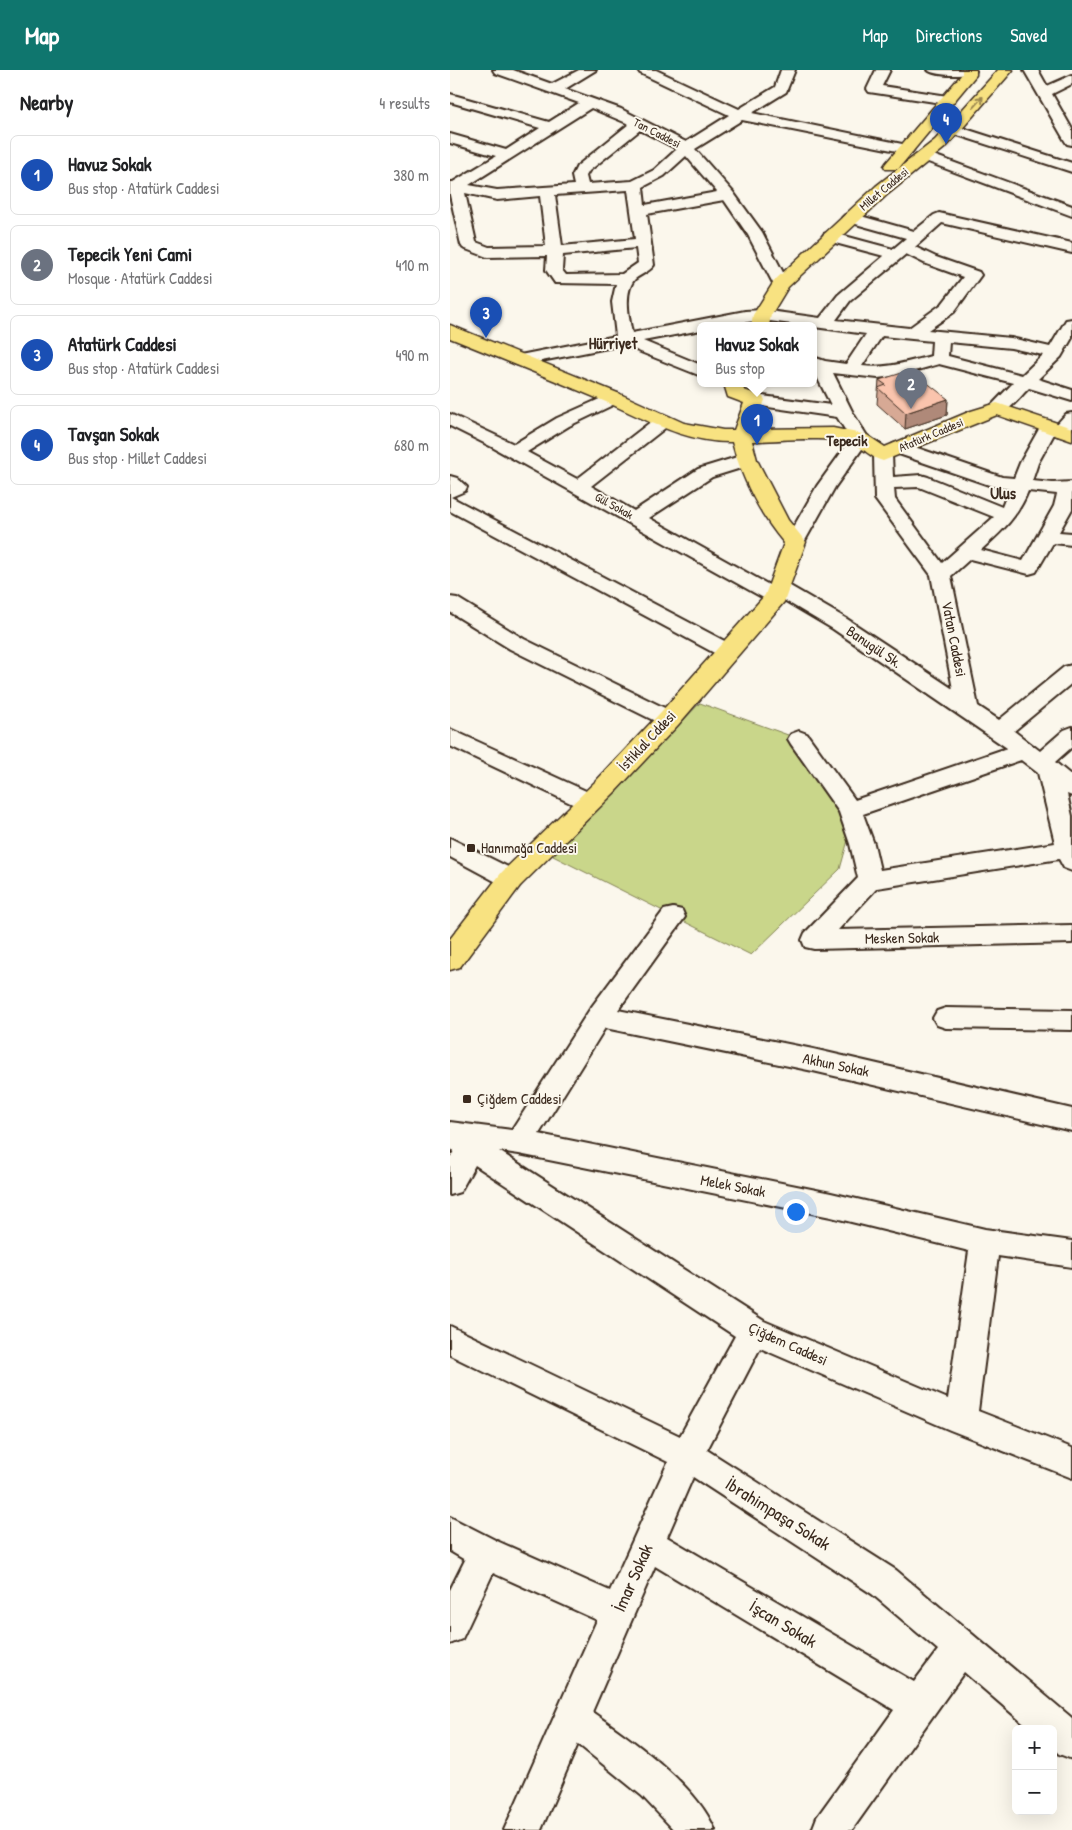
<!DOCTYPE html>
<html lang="en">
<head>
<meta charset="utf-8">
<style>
	:root { --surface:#fff; --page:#f6f6f6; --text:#202124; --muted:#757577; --line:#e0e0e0; --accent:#0f766e }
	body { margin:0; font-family:"Patrick Hand",sans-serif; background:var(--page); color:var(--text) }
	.controls { position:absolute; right:15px; bottom:15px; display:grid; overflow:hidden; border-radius:8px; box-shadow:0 5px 20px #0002 }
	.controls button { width:45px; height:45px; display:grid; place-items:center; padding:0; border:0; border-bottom:1px solid var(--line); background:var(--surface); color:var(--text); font:25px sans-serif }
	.you { position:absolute; left:345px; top:1141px; width:18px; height:18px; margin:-12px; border:4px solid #fff; border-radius:50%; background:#1a73e8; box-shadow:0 0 0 8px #1a73e833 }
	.badge { display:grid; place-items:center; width:32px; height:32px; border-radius:50%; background:var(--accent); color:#fff; font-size:16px; font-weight:700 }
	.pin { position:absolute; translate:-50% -41px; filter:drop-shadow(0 1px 2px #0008) }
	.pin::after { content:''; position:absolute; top:26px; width:18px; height:15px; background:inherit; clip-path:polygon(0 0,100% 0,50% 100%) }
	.popup { position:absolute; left:247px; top:252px; width:120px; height:65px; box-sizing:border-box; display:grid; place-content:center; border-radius:8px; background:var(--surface); filter:drop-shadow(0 1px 4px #0005); font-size:16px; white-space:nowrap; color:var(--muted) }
	.popup b { font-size:19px; color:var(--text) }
	.popup::after { content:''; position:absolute; left:50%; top:100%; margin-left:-10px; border:10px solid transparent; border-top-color:var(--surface) }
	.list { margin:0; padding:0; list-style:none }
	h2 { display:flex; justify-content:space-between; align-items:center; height:65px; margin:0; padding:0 20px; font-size:21px }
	h2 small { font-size:16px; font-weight:400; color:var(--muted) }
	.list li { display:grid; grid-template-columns:32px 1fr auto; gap:15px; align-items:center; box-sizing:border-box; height:80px; margin:0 10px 10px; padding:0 10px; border:1px solid var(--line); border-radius:8px }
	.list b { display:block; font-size:19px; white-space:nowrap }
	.list p { margin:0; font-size:16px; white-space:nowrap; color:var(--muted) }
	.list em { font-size:16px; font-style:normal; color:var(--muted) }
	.map { position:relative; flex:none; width:622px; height:1760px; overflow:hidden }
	header { display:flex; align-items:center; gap:30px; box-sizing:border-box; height:70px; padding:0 25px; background:var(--accent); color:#fff }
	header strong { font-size:24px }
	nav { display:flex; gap:28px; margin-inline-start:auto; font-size:18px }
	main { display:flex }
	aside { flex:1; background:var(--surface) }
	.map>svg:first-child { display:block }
	.green { fill:#c9d68a; stroke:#828054 }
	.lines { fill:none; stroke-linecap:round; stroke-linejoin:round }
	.minor-casing { stroke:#3b2a1e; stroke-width:4 }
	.major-casing { stroke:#3b2a1e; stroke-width:3 }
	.minor { fill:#fbf7ec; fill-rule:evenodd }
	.major { fill:#f8e281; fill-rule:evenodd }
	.wall { fill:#d7a995; stroke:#3b2a1e }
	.shaded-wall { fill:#af8979; stroke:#3b2a1e }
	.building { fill:#fac4ad; stroke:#3b2a1e }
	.oneway { stroke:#9a8650 }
	.poi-dot { fill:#3b2a1e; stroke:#fbf7ec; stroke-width:2 }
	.labels { text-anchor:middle; stroke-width:4; stroke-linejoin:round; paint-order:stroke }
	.far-street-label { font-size:12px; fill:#3b2a1e; stroke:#fbf7ec }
	.far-quarter-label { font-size:15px; font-weight:bold; fill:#3b2a1e; stroke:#fbf7ec }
	.street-label { font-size:15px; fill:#3b2a1e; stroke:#fbf7ec }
	.poi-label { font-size:15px; fill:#3b2a1e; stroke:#fbf7ec; text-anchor:start }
	.far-district-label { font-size:16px; font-weight:bold; fill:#3b2a1e; stroke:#fbf7ec }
	.near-street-label { font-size:18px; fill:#3b2a1e; stroke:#fbf7ec }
</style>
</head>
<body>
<header>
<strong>Map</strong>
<nav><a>Map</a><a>Directions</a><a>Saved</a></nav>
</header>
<main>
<aside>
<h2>Nearby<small>4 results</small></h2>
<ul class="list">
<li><span class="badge" style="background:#1a4fb4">1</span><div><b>Havuz Sokak</b><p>Bus stop · Atatürk Caddesi</p></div><em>380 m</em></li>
<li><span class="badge" style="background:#6b7280">2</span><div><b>Tepecik Yeni Cami</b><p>Mosque · Atatürk Caddesi</p></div><em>410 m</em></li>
<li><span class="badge" style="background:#1a4fb4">3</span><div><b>Atatürk Caddesi</b><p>Bus stop · Atatürk Caddesi</p></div><em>490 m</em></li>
<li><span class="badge" style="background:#1a4fb4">4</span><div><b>Tavşan Sokak</b><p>Bus stop · Millet Caddesi</p></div><em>680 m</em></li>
</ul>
</aside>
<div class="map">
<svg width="622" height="1760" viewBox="0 0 622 1760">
	<rect width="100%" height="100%" fill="#fbf7ec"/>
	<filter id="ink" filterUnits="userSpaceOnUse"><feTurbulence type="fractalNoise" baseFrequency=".02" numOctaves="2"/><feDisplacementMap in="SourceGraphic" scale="10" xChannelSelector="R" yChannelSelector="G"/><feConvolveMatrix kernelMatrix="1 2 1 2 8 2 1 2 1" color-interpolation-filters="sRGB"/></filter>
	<g filter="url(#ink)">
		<path class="green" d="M 250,633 L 349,669 L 375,708 L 400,763 L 390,799 L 301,885 L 103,786 Z"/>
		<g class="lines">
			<defs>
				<g id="minor">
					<path d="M 43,0 L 63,0 L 102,14 L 129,0 L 146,0 L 115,19 L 171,39 L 236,72 L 279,45 L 190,3 L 188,0 L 206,0 L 289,39 L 325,17 L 331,0 L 345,0 L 336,22 L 302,43 L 457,75 L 462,76 L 464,79 L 462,82 L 457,83 L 292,50 L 245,79 L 283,122 L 312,162 L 339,214 L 337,217 L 325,217 L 298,165 L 274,130 L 197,144 L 204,195 C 199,202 191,204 185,209 C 173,222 179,248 182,263 L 295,241 L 312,240 L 370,248 L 388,225 L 434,186 L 374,170 L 372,167 L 374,164 L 380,162 L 443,179 L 456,168 L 395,151 L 392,148 L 395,145 L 400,143 L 464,161 L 484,145 L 489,143 L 622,173 L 622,183 L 492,153 L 465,177 L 486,187 L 529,202 L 531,205 L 504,242 L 478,260 L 561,268 L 600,277 L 616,250 L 622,249 L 622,268 L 611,287 L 588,309 L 622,320 L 622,331 L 579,318 C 568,328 557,347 541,343 L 538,339 L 563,313 L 489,294 L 450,305 L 428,308 L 383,303 L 404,345 L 419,369 L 385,417 L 352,476 L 345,478 L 338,476 L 335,472 L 367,416 L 401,369 L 387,347 L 305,335 L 299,334 L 296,330 L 299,326 L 305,325 L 381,335 L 363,299 L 363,287 L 375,291 L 396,294 L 416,264 L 312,250 L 268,256 L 251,256 L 251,260 L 193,271 L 251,295 L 251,306 L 173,275 L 71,295 L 65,294 L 62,290 L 65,286 L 166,266 L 162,232 L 166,214 L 105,213 L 96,200 L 97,186 L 37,187 L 13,178 L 11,175 L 0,125 L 0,112 L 3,112 L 46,86 L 0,73 L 0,64 L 56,80 L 90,58 L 0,32 L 0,24 L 99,52 L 129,33 L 45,3 ZM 141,38 L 179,54 L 127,96 L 122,106 L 124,115 L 47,120 L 19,115 ZM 190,60 L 227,79 L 204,100 L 182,111 L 138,114 L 136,106 L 139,101 ZM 236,86 L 267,122 L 195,135 L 193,117 L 214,106 ZM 178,120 L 185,169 L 112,176 L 105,125 ZM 15,123 L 47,130 L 90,126 L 96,176 L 39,177 L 26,172 ZM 186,178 L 188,193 L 172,204 L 116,205 L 112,200 L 113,185 ZM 456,184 L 474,193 L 513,207 L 492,234 L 459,258 L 386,250 L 400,231 ZM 432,266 L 482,271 L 481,286 C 457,292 437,299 412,296 ZM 499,272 L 561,278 L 593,285 L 572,305 L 498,286 Z"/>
					<path d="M 426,0 L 440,0 L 432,16 L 498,26 L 505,30 L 498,34 L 419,22 L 417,19 Z"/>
					<path d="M 478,0 L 525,0 L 526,1 C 520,7 484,6 478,0 Z"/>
					<path d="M 574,0 L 588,0 L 597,16 L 622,5 L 622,14 L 602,24 L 622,59 L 622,75 L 617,74 L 615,71 Z"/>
					<path d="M 503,55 L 622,93 L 622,102 L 498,62 L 496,59 L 498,56 Z"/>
					<path d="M 475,82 L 622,136 L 622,146 L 470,89 L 468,86 L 470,83 Z"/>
					<path d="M 163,323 L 169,324 L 172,328 L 169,332 L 119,356 L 77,382 L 127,409 L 207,347 L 213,346 L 219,347 L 222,351 L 219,355 L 141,416 L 184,441 L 248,399 L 297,384 L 304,386 L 306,390 L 304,394 L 262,407 L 199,448 L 319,515 L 328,511 L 335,513 L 397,549 L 503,619 L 481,505 L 425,429 L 424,385 L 426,381 L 433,379 L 440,381 L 442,385 L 443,407 L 471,405 L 478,407 L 552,437 L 559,419 L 542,416 L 443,382 L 441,378 L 443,374 L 450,372 L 552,407 L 564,408 L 570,393 L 593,352 L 599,351 L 607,354 L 616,344 L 622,343 L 622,359 C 617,366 611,368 604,364 L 588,393 L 582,411 L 603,413 L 622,412 L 622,439 L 609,462 L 622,463 L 622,475 L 603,473 L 586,502 L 579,504 L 520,489 L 501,506 L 528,636 L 549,650 L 614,597 L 622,595 L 622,613 L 564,661 L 590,681 L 614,660 L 622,657 L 622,677 L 605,692 L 622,706 L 622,726 L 617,724 L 622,746 L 622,801 L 614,798 L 609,789 L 427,818 L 388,860 L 622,855 L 622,873 L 364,879 L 355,877 L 352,870 L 355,863 L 408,808 L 400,774 L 389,742 L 341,674 L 338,669 L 341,664 L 349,661 L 357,664 L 405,730 L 557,678 L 383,559 L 334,530 L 326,533 L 319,531 L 42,377 L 0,356 L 0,344 L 64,374 L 107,348 ZM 469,417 L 544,447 L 492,493 L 445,429 L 444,418 ZM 578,421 L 607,424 L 604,436 L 573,491 L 531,480 C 551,462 568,447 578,421 ZM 571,690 L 588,703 L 605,773 L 430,800 L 424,774 L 413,744 Z"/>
					<path d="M 0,406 L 7,408 L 17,417 L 15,421 L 1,427 L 284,576 L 288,581 L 284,586 L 277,588 L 270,586 L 0,441 Z"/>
					<path d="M 0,527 L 7,528 L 74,569 L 227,644 L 230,649 L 227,654 L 219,656 L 211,654 L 60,579 L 0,542 Z"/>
					<path d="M 0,659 L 147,726 L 151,732 L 147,738 L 139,740 L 131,738 L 0,676 Z"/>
					<path d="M 0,768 L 70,803 L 73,809 L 70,815 L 61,818 L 52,815 L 0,787 Z"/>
					<path d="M 223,838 L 232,840 L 235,847 L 168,940 L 363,979 L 622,1039 L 622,1061 L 363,1001 L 155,958 L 89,1064 L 381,1123 L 535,1159 L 622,1171 L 622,1197 L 548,1186 L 528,1341 L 622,1378 L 622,1408 L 500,1360 L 310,1278 L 257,1380 L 446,1500 L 622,1648 L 622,1689 L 609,1684 L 603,1678 L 603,1659 L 580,1659 L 514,1602 L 402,1760 L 362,1760 L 367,1747 L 444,1640 L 205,1496 L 142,1642 C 182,1670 246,1714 265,1760 L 224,1760 L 192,1726 L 128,1674 L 91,1760 L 54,1760 L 147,1550 L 43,1503 L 12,1569 L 0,1574 L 0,1520 L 15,1490 L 0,1481 L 0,1447 L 47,1471 L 160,1521 L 218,1392 L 0,1285 L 0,1256 L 230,1366 L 285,1266 L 25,1095 L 10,1122 L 0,1125 L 0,1088 L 4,1081 L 0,1079 L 0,1052 L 62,1060 L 140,939 L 214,840 ZM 49,1081 L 69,1084 L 381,1147 L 519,1181 L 498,1329 L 314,1251 ZM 243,1407 L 422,1524 L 488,1580 L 464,1612 L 217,1467 Z"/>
					<path d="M 496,938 L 622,940 L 622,960 L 496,958 L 487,955 L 483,948 L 487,941 Z"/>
				</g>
				<g id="major">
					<path d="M 512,0 L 526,0 L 526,5 L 448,99 L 436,99 L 434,96 L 436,93 L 512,4 Z"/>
					<path d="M 548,0 L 563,0 L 497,76 L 438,124 L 338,217 L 321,245 L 319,256 L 301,256 L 303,245 L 325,210 L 426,116 L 485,70 Z"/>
					<path d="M 0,255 L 170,324 L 234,353 L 273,360 L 284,360 L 294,333 L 278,327 L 274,314 L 292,314 L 294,320 L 312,326 L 315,330 L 304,359 L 383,358 L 417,365 L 435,377 L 521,341 L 547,333 L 622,358 L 622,371 L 547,345 L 433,391 C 421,388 414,378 403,374 C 379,365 329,371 302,371 L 307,390 L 338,450 L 356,472 L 334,532 L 228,655 L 164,723 L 70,816 L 10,897 L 0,900 L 0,869 L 52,802 L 146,711 L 210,643 L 315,525 L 334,473 C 310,445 291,407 282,372 C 236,373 197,350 156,332 C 104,310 52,289 0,268 Z"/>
				</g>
			</defs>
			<use href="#minor" class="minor-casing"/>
			<use href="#major" class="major-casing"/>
			<use href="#minor" class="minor"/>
			<use href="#major" class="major"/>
		</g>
		<path class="wall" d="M 459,308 L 498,329 L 497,345 L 455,359 L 427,334 L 429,310 Z"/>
		<path class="shaded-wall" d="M 498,329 L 497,345 L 455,359 L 456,343 Z"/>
		<path class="building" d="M 452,303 L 459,308 L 467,305 L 498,329 L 456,343 L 428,318 L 436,315 L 429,310 Z"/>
		<defs><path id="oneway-shaft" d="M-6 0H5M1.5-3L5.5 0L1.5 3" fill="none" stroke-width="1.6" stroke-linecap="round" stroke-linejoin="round" transform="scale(1.25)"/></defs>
		<use class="oneway" href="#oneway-shaft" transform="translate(528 32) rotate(-48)"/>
	</g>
	<g class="poi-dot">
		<rect x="16" y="773" width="10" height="10" rx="2.5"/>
		<rect x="12" y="1024" width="10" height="10" rx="2.5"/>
	</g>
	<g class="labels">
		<g class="far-street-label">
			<text transform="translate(207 63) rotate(27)" y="4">Tan Caddesi</text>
			<text transform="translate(434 119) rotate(-40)" y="4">Millet Caddesi</text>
			<text transform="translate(481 365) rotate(-23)" y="4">Atatürk Caddesi</text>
			<text transform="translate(164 436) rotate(29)" y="4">Gül Sokak</text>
		</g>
		<g class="far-quarter-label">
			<text x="397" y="376">Tepecik</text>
		</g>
		<g class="street-label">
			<text transform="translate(504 569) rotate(79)" y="5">Vatan Caddesi</text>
			<text transform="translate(424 577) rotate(34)" y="5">Banugül Sk.</text>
			<text transform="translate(197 671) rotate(-47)" y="5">İstiklal Cddesi</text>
			<text transform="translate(452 868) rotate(-1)" y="5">Mesken Sokak</text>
			<text transform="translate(386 995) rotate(12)" y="5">Akhun Sokak</text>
			<text transform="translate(283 1116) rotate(11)" y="5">Melek Sokak</text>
			<text transform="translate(338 1274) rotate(24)" y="5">Çiğdem Caddesi</text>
		</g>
		<g class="poi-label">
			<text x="31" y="783">Hanımağa Caddesi</text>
			<text x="27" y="1034">Çiğdem Caddesi</text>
		</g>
		<g class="far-district-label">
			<text x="163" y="279">Hürriyet</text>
			<text x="553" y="429">Ulus</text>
		</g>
		<g class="near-street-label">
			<text transform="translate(328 1444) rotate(32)" y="6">İbrahimpaşa Sokak</text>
			<text transform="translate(183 1508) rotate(-66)" y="6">İmar Sokak</text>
			<text transform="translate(333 1554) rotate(31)" y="6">İşcan Sokak</text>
		</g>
	</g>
</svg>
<div class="controls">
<button>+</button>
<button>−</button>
</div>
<div class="you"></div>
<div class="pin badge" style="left:307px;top:375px;background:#1a4fb4">1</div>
<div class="popup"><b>Havuz Sokak</b>Bus stop</div>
<div class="pin badge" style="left:461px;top:339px;background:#6b7280">2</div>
<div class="pin badge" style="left:36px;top:268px;background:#1a4fb4">3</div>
<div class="pin badge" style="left:496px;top:74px;background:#1a4fb4">4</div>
</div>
</main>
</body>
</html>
